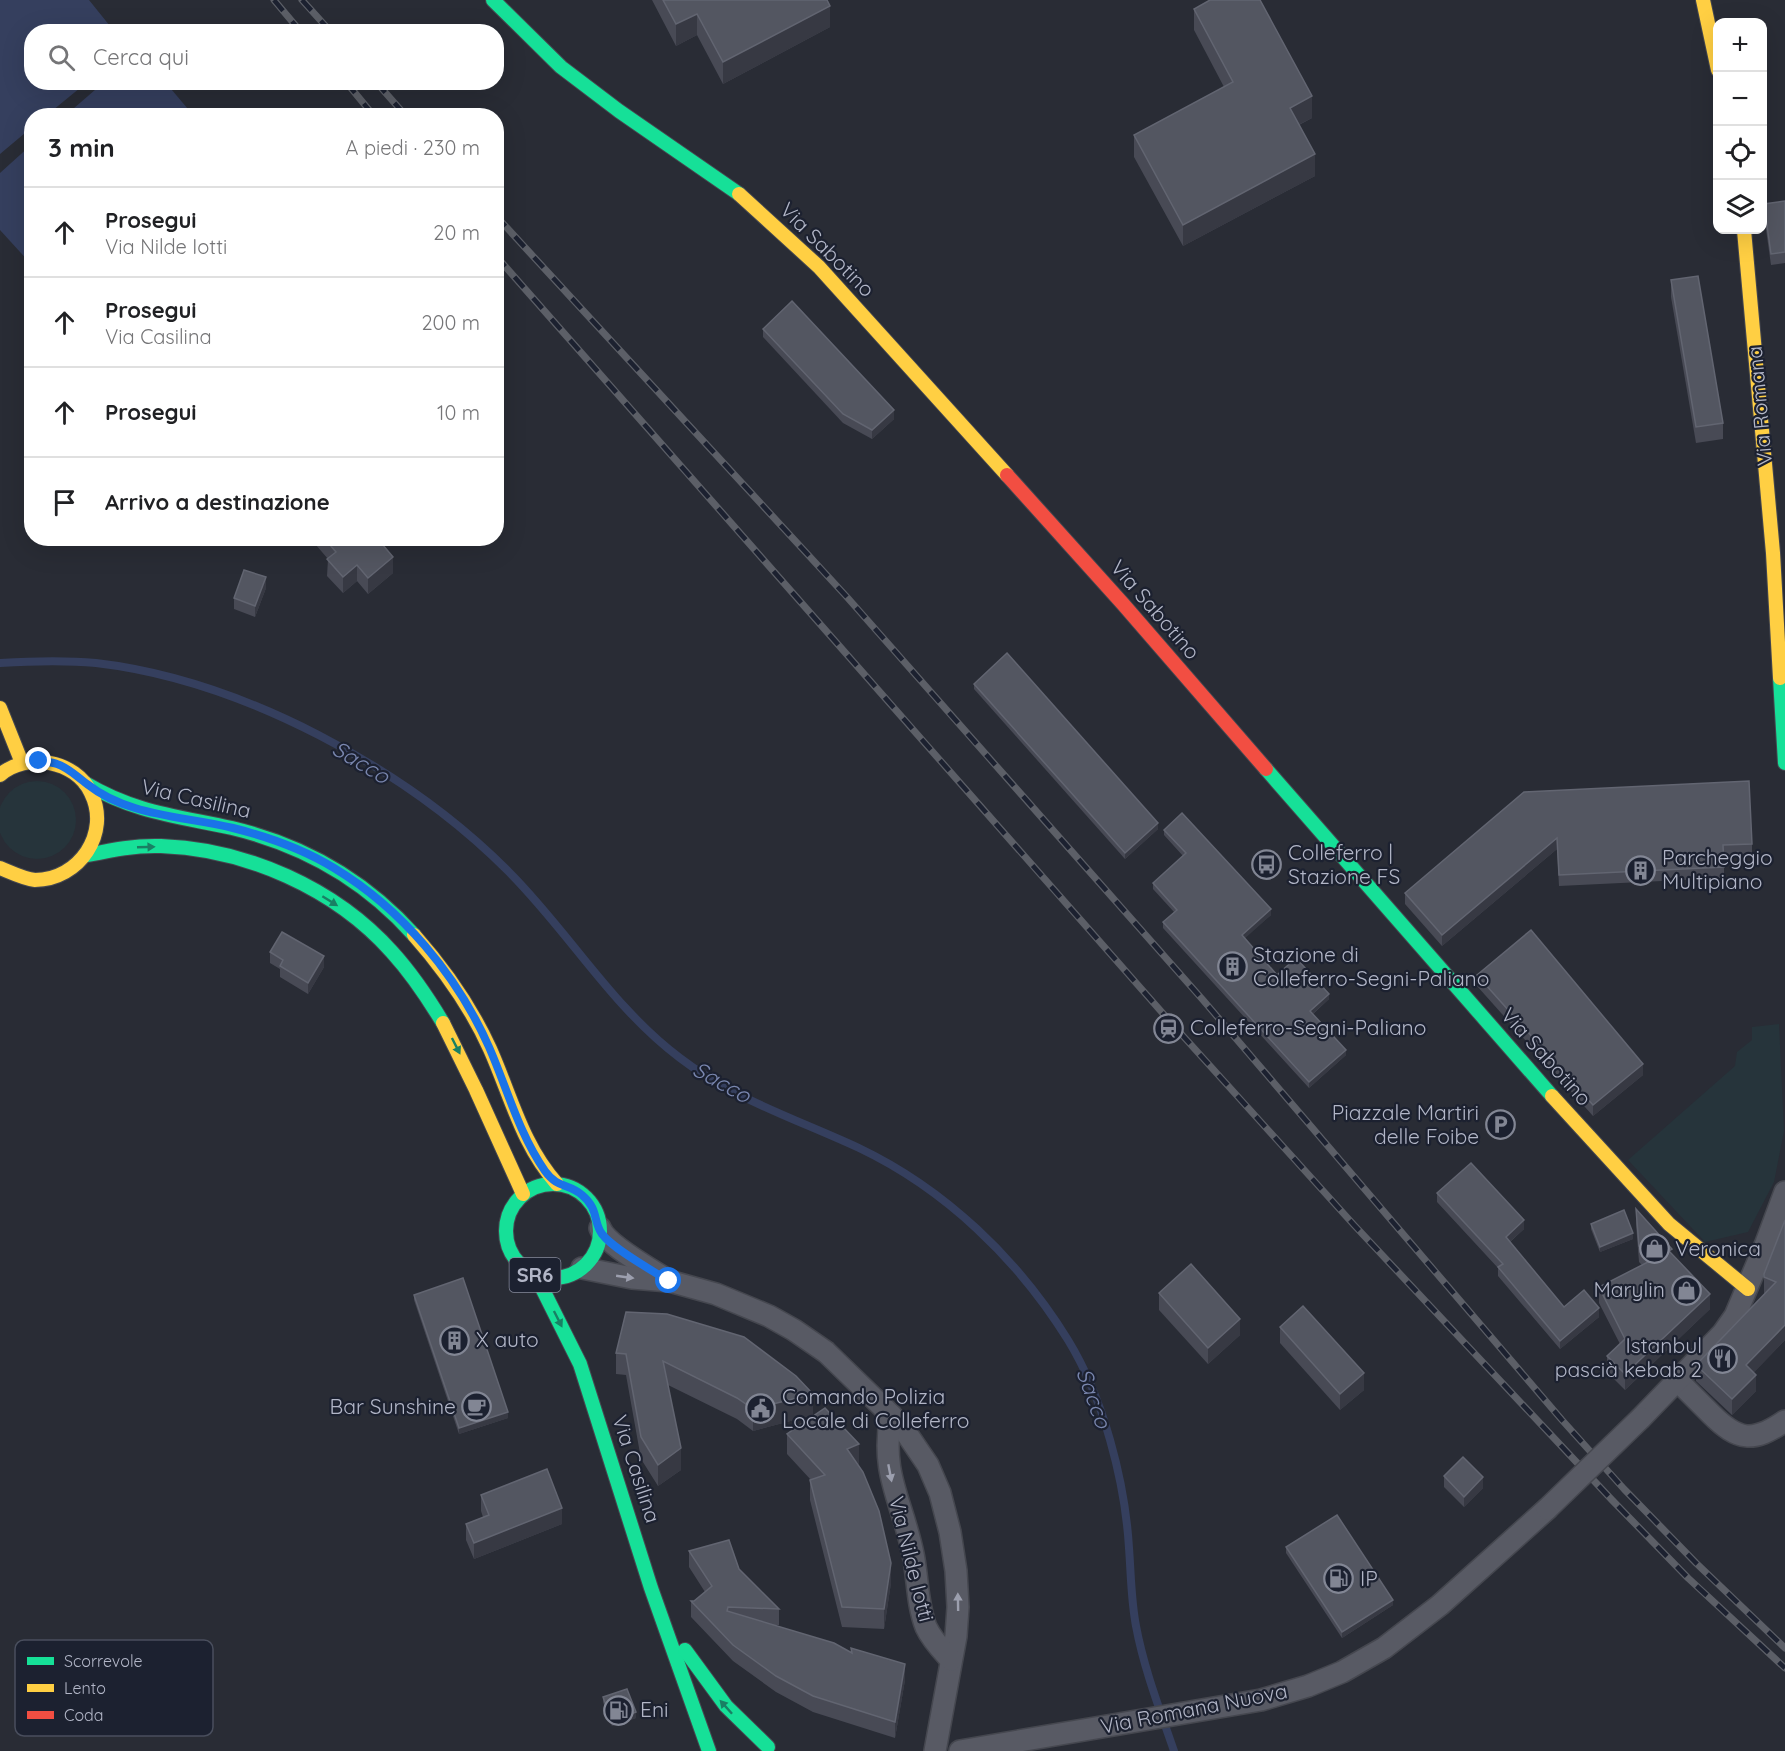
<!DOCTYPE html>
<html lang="it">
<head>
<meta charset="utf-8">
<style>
	:root { --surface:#fff; --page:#f6f6f6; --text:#202124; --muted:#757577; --line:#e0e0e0 }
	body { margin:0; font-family:Quicksand,sans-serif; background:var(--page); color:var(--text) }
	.controls { position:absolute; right:18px; top:18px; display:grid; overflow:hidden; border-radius:12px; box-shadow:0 6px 24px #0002 }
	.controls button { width:54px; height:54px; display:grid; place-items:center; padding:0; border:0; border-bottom:2px solid var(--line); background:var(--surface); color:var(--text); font:30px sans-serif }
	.stop { position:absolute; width:18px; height:18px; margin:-14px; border:4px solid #1a73e8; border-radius:50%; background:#fff }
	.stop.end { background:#1a73e8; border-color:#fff; box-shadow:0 2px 6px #0008 }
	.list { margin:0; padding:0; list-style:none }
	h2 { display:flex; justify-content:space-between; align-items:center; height:78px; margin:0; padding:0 24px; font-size:26px }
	h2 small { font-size:20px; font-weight:400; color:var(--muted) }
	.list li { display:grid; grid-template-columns:39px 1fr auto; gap:18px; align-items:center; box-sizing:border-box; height:90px; padding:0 24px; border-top:2px solid var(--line) }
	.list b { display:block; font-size:22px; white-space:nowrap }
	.list p { margin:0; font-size:20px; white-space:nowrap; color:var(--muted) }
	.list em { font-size:20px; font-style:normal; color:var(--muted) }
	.icon { flex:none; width:33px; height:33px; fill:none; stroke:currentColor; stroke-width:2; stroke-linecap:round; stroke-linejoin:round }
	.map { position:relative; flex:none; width:1785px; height:1751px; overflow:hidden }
	.search { position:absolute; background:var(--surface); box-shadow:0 6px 24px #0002; left:24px; top:24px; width:480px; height:66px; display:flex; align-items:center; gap:15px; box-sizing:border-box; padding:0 21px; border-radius:24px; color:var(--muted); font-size:22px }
	.panel { position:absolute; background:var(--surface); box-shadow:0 6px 24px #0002; left:24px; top:108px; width:480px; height:438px; border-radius:24px }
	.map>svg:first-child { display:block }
	.green { fill:#26343b }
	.water { fill:#353f5e }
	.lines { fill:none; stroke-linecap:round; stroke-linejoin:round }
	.stream { stroke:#353f5e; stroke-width:8 }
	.street-casing { stroke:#45474f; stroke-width:24 }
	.fast-casing { stroke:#45474f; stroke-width:16 }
	.slow-casing { stroke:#45474f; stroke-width:16 }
	.jam-casing { stroke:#45474f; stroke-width:16 }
	.street { stroke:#585a64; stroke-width:21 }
	.fast { stroke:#16e098; stroke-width:14 }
	.slow { stroke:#ffcf43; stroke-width:14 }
	.jam { stroke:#f24e42; stroke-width:14 }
	.rail-casing { stroke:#5c5f67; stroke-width:7 }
	.rail { stroke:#1c2130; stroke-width:4.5; stroke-dasharray:14; stroke-linecap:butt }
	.street-bridge-casing { stroke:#45474f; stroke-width:24; stroke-linecap:butt }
	.street-bridge { stroke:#585a64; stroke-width:21 }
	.wall { fill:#484a55 }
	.shaded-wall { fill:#373943 }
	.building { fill:#535661; stroke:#626571; stroke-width:1.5 }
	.oneway { fill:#198064 }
	.oneway2 { fill:#9c9fae }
	.route { stroke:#1a73e8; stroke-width:8 }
	.labels { text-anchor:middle; stroke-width:4.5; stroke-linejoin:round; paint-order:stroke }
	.shield { fill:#1c2130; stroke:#85899a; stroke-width:1.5 }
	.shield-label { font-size:20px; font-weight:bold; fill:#b2b6c7 }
	.street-label { font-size:21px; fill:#b2b6c7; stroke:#1c2130 }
	.poi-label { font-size:21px; fill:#b2b6c7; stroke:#1c2130; text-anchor:start }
	.water-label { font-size:22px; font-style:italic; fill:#7a87af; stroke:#1c2130 }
	.key { fill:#1c2130; stroke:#494e5d; stroke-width:1.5 }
	.key-label { font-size:16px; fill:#b2b6c7 }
</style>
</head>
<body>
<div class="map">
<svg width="1785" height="1751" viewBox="0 0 1785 1751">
	<rect width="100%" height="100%" fill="#292c35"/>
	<g class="green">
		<circle cx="37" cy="820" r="39"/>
		<path d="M 1779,1024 L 1784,1131 L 1774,1182 L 1748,1232 L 1705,1242 L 1628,1160 L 1735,1066 L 1737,1052 L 1752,1040 L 1752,1027 Z"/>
	</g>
	<g class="water">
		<path d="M 0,0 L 89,0 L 114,31 L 32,32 L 32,82 L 86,83 L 47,115 L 32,116 L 31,128 L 0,154 Z"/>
		<path d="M 103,83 L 166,83 L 193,115 L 66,115 Z"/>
		<path d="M 31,145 L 31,264 L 0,230 L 0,173 Z"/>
	</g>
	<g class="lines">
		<path class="stream" d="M 0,663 C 32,661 64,660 96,663 C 242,680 407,769 509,872 C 569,932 612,1007 680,1058 C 733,1099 799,1120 859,1148 C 945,1189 1018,1259 1068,1340 C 1103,1397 1125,1481 1129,1548 C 1131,1574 1131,1600 1136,1626 C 1144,1669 1160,1710 1174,1751"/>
		<defs>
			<g id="street">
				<path d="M 600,1228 C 606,1244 650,1269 666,1279"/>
				<path d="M 582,1268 L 632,1278 L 669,1281 L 716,1294 L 769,1316 L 794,1330 L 826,1352 L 891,1415 L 907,1434 L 928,1465 L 940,1493 L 950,1532 L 956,1571 L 958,1607 L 956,1636 L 935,1751"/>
				<path d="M 1678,1381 C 1689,1392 1700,1403 1711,1414 C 1738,1441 1753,1443 1785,1421"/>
				<path d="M 891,1415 C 880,1474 902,1500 913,1554 C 918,1578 917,1604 926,1627 C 932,1640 942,1650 951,1660"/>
				<path d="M 1641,1418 L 1723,1333 L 1735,1316 L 1766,1243 L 1785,1192"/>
				<path d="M 960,1751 L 1261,1700 L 1308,1686 L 1342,1672 L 1384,1648 L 1440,1605 L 1547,1509"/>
			</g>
			<g id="fast">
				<path d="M 493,0 L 561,67 L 619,111 L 739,194"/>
				<path d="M 1780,678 L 1785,763"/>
				<path d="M 1266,769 L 1552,1096"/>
				<path d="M 85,783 C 135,813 178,816 232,828 C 303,845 365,880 414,935"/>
				<path d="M 88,855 C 112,850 136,845 161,846 C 246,849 335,888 392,952 C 412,974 428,998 443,1023"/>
				<circle cx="553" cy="1231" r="47"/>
				<path d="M 535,1274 L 580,1364 L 651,1588 L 709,1751"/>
				<path d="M 685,1650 L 726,1706 L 768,1747"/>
			</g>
			<g id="slow">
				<path d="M 1703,0 L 1718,70"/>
				<path d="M 739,194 L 819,267 L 1007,475"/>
				<path d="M 1744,230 L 1773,553 L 1780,678"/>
				<path d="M 0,708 L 22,763"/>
				<path d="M 0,775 C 26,752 76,760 91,793 C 111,833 79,880 35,880 C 24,879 10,872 0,868"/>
				<path d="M 414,935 C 444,969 471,1007 490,1049 C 511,1096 522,1145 557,1184"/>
				<path d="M 443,1023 L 476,1090 L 523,1194"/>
				<path d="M 1552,1096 L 1669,1224 L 1748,1289"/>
			</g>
			<path id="jam" d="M 1007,475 L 1123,604 L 1266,769"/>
		</defs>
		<use href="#street" class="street-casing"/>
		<use href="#fast" class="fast-casing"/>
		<use href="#slow" class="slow-casing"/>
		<use href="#jam" class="jam-casing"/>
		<use href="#street" class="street"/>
		<use href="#fast" class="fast"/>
		<use href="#slow" class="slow"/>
		<use href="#jam" class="jam"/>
		<defs>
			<g id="rail">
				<path d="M 274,0 L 301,32"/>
				<path d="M 302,0 L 331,32"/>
				<path d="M 346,82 L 374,116"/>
				<path d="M 376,82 L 406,116"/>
				<path d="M 496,216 L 846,596 L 1203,1000 L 1562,1420 L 1624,1489 L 1696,1563 L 1785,1648"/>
				<path d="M 496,256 L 1174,1026 L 1354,1225 L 1612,1500 L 1688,1578 L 1785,1668"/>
			</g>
		</defs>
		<use href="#rail" class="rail-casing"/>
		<use href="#rail" class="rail"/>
		<defs>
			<path id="street-bridge" d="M 1547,1509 L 1641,1418"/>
		</defs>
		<use href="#street-bridge" class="street-bridge-casing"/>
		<use href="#street-bridge" class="street-bridge"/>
	</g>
	<g class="wall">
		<path d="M 652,0 L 827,0 L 830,27 L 723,84 L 697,35 L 676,46 Z"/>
		<path d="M 1194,9 L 1312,118 L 1299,125 L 1315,176 L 1183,246 L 1134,157 L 1134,135 L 1224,87 L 1194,30 Z"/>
		<path d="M 1785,201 L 1785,263 L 1771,265 L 1764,215 L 1764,204 Z"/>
		<path d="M 1671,280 L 1723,423 L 1723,439 L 1696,443 L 1671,297 Z"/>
		<path d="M 763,329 L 894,419 L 872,439 L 843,423 L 763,337 Z"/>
		<path d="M 310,538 L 377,538 L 393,573 L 368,594 L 357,581 L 343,593 L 327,576 L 328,559 Z"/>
		<path d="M 266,588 L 255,617 L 234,609 L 234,598 Z"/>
		<path d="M 974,684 L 1158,829 L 1125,859 L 974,689 Z"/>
		<path d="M 1524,792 L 1752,844 L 1752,855 L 1724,856 L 1724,878 L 1559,886 L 1557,849 L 1442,946 L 1405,904 L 1405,893 Z"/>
		<path d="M 1164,830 L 1271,915 L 1244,938 L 1277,975 L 1329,999 L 1313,1014 L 1346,1055 L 1309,1088 L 1163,928 L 1163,922 L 1174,912 L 1153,889 L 1153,883 L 1183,856 L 1164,835 Z"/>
		<path d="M 270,952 L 324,967 L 308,994 L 280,977 L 280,969 L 270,963 Z"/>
		<path d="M 1477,975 L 1643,1075 L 1593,1116 L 1477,986 Z"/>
		<path d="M 1437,1193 L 1524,1229 L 1510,1242 L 1564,1307 L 1599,1317 L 1560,1349 L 1498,1276 L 1498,1268 L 1437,1202 Z"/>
		<path d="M 1636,1209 L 1672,1254 L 1710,1309 L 1625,1390 L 1607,1372 L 1607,1356 L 1620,1344 L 1599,1303 L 1599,1287 L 1642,1265 L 1639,1262 L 1636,1224 Z"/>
		<path d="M 1785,1220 L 1785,1340 L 1753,1373 L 1756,1391 L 1732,1415 L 1696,1381 L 1696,1365 L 1765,1293 L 1764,1293 L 1764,1274 Z"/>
		<path d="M 1591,1224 L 1633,1239 L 1600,1252 L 1591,1229 Z"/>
		<path d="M 1159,1293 L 1240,1335 L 1208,1364 L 1159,1310 Z"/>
		<path d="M 414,1295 L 508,1418 L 459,1434 L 414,1300 Z"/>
		<path d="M 626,1312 L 813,1415 L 753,1431 L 737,1419 L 668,1385 L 681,1470 L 658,1486 L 641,1459 L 626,1375 L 616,1374 L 616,1353 Z"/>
		<path d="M 1280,1327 L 1364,1390 L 1340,1410 L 1280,1343 Z"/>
		<path d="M 787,1434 L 859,1464 L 858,1464 L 891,1583 L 884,1629 L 842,1627 L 810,1500 L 810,1480 L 811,1480 L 787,1454 Z"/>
		<path d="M 1444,1476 L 1483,1488 L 1464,1507 L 1444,1487 Z"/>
		<path d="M 481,1495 L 562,1524 L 474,1559 L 466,1540 L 466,1524 L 483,1517 L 481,1511 Z"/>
		<path d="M 1286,1547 L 1393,1605 L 1342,1638 L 1286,1553 Z"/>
		<path d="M 689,1551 L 739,1569 L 779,1609 L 779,1625 L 772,1625 L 851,1652 L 851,1648 L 905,1680 L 895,1738 L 813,1712 L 776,1692 L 733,1661 L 691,1617 L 691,1601 L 694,1601 L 705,1592 L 689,1567 Z"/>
		<path d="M 603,1697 L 636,1718 L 612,1726 L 603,1702 Z"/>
	</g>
	<g class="shaded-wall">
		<path d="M 830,6 L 830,27 L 723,84 L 723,62 Z"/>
		<path d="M 697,14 L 697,35 L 676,46 L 676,24 Z"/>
		<path d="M 1312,96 L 1312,118 L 1290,129 L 1290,108 Z"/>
		<path d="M 1315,154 L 1315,176 L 1183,246 L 1183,225 Z"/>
		<path d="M 894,410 L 894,419 L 872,439 L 872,430 Z"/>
		<path d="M 393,557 L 393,573 L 368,594 L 368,578 Z"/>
		<path d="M 357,565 L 357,581 L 343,593 L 343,577 Z"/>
		<path d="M 266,577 L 266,588 L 255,617 L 255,606 Z"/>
		<path d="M 1158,823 L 1158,829 L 1125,859 L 1125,853 Z"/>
		<path d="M 1557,838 L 1557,849 L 1442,946 L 1442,935 Z"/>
		<path d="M 1271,909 L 1271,915 L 1242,941 L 1242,935 Z"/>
		<path d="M 324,956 L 324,967 L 308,994 L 308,983 Z"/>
		<path d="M 1329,994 L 1329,999 L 1310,1016 L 1310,1011 Z"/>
		<path d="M 1346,1050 L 1346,1055 L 1309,1088 L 1309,1082 Z"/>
		<path d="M 1643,1064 L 1643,1075 L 1593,1116 L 1593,1105 Z"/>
		<path d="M 1524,1220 L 1524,1229 L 1506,1245 L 1506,1237 Z"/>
		<path d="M 1633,1233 L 1633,1239 L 1600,1252 L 1600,1247 Z"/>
		<path d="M 1710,1294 L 1710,1309 L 1625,1390 L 1625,1374 Z"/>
		<path d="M 1599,1308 L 1599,1317 L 1560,1349 L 1560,1341 Z"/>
		<path d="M 1240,1319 L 1240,1335 L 1208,1364 L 1208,1348 Z"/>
		<path d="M 1785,1325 L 1785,1340 L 1746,1381 L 1746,1365 Z"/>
		<path d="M 1364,1373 L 1364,1390 L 1340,1410 L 1340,1394 Z"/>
		<path d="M 1756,1375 L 1756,1391 L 1732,1415 L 1732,1399 Z"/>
		<path d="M 813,1394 L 813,1415 L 753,1431 L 753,1409 Z"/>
		<path d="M 508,1412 L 508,1418 L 459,1434 L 459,1428 Z"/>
		<path d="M 859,1444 L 859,1464 L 847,1469 L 847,1449 Z"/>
		<path d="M 681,1448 L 681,1470 L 658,1486 L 658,1465 Z"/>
		<path d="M 1483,1477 L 1483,1488 L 1464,1507 L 1464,1497 Z"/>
		<path d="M 562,1508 L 562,1524 L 474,1559 L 474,1543 Z"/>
		<path d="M 891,1563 L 891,1583 L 884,1629 L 884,1609 Z"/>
		<path d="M 1393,1600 L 1393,1605 L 1342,1638 L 1342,1632 Z"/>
		<path d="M 905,1664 L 905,1680 L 895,1738 L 895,1722 Z"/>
		<path d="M 636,1712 L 636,1718 L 612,1726 L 612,1721 Z"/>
	</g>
	<g class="building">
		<path d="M 663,0 L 827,0 L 830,6 L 723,62 L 697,14 L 676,24 Z"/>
		<path d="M 1210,0 L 1260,0 L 1312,96 L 1290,108 L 1315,154 L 1183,225 L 1134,135 L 1233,82 L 1194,9 Z"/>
		<path d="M 1785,201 L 1785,252 L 1771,254 L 1764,204 Z"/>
		<path d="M 1698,276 L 1723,423 L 1696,427 L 1671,280 Z"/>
		<path d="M 792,301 L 894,410 L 872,430 L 843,414 L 763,329 Z"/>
		<path d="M 324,538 L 377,538 L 393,557 L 368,578 L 357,565 L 343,577 L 327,559 L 336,552 Z"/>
		<path d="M 244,570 L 266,577 L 255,606 L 234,598 Z"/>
		<path d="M 1007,653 L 1158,823 L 1125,853 L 974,684 Z"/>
		<path d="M 1749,781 L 1752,844 L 1723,845 L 1724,867 L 1559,875 L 1557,838 L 1442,935 L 1405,893 L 1524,792 Z"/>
		<path d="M 1182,813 L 1271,909 L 1242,935 L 1277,975 L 1296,958 L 1329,994 L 1310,1011 L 1346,1050 L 1309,1082 L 1163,922 L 1177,910 L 1153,883 L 1186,853 L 1164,830 Z"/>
		<path d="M 1531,930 L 1643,1064 L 1593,1105 L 1477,975 Z"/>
		<path d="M 282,932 L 324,956 L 308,983 L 280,966 L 283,960 L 270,952 Z"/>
		<path d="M 1471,1163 L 1524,1220 L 1506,1237 L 1564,1307 L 1584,1290 L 1599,1308 L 1560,1341 L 1498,1267 L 1503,1264 L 1437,1193 Z"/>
		<path d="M 1636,1209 L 1672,1249 L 1669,1251 L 1710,1294 L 1625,1374 L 1607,1356 L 1625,1339 L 1599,1287 L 1650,1261 L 1639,1246 Z"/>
		<path d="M 1624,1210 L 1633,1233 L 1600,1247 L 1591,1224 Z"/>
		<path d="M 1785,1220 L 1785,1325 L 1746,1365 L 1756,1375 L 1732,1399 L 1696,1365 L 1776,1282 L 1764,1277 L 1764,1274 Z"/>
		<path d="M 1191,1264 L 1240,1319 L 1208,1348 L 1159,1293 Z"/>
		<path d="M 463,1278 L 508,1412 L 459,1428 L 414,1295 Z"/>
		<path d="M 1303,1306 L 1364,1373 L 1340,1394 L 1280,1327 Z"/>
		<path d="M 626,1312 L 667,1314 L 744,1337 L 796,1376 L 813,1394 L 753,1409 L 737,1398 L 663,1361 L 681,1448 L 658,1465 L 641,1437 L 626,1354 L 616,1353 Z"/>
		<path d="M 825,1408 L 859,1444 L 847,1449 L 863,1472 L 879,1511 L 891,1563 L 884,1609 L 842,1607 L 810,1480 L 825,1475 L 787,1434 Z"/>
		<path d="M 1463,1457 L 1483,1477 L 1464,1497 L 1444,1476 Z"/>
		<path d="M 547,1469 L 562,1508 L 474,1543 L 466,1524 L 489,1515 L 481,1495 Z"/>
		<path d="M 1337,1515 L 1393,1600 L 1342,1632 L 1286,1547 Z"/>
		<path d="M 729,1540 L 739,1569 L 779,1609 L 728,1607 L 727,1611 L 834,1643 L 852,1653 L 851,1648 L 905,1664 L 895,1722 L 813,1696 L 776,1676 L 733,1645 L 691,1601 L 694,1601 L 712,1586 L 689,1551 Z"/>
		<path d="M 627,1689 L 636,1712 L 612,1721 L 603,1697 Z"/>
	</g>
	<defs><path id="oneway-solid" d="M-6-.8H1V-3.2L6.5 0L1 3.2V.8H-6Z" transform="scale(1.5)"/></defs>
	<g class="oneway">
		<use href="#oneway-solid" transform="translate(146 847) rotate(-2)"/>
		<use href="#oneway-solid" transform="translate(330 901) rotate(32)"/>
		<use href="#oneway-solid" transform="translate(456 1046) rotate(63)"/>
		<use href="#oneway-solid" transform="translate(558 1319) rotate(63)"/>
		<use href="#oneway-solid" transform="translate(726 1707) rotate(-132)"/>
	</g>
	<g class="oneway2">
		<use href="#oneway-solid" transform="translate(625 1277) rotate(8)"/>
		<use href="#oneway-solid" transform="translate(890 1473) rotate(79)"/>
		<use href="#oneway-solid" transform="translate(958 1602) rotate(-91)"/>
	</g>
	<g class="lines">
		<path class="route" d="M 39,761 C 45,762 52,762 57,764 C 69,768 77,777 87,784 C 101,795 118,803 135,808 C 167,818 201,820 233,828 C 269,837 303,849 334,868 C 402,909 457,975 489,1047 C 507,1088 519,1134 545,1171 C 558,1189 568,1183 582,1195 C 599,1209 593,1222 602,1234 C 613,1249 653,1271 669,1281"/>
	</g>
	<defs>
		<symbol id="bus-ring" viewBox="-11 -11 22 22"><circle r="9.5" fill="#1c2130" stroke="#828694" stroke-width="1.5"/><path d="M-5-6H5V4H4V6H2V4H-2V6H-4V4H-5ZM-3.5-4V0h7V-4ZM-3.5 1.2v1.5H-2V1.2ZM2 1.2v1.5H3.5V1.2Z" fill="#828694"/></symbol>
		<symbol id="building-ring" viewBox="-11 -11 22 22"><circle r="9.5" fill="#1c2130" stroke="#828694" stroke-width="1.5"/><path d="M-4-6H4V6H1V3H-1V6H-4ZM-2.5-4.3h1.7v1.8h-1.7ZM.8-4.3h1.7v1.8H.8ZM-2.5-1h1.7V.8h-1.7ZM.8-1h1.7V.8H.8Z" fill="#828694"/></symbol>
		<symbol id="station-ring" viewBox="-11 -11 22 22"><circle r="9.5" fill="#1c2130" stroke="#828694" stroke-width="1.5"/><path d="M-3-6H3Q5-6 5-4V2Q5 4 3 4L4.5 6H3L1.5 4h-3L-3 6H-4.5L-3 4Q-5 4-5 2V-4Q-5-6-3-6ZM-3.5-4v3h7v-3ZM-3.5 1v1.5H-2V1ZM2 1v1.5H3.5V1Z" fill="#828694"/></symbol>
		<symbol id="parking-ring" viewBox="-11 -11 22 22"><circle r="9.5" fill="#1c2130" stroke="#828694" stroke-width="1.5"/><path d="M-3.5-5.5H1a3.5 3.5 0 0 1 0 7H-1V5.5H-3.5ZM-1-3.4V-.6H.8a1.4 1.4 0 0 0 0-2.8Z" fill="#828694"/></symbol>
		<symbol id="shop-ring" viewBox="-11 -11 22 22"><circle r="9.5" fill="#1c2130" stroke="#828694" stroke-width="1.5"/><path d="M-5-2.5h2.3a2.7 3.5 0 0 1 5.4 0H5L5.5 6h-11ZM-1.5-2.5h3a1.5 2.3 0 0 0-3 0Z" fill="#828694"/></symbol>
		<symbol id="restaurant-ring" viewBox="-11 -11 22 22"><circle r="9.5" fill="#1c2130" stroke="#828694" stroke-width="1.5"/><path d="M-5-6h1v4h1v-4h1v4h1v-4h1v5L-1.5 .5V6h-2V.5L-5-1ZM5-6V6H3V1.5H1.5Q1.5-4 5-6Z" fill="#828694"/></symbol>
		<symbol id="cafe-ring" viewBox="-11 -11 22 22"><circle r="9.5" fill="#1c2130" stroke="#828694" stroke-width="1.5"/><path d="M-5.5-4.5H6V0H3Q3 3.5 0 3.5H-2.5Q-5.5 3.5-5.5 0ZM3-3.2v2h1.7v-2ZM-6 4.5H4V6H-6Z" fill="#828694"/></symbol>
		<symbol id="civic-ring" viewBox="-11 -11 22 22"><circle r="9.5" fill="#1c2130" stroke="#828694" stroke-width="1.5"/><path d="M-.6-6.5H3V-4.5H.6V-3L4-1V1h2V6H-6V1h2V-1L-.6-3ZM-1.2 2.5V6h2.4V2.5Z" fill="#828694"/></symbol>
		<symbol id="fuel-ring" viewBox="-11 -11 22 22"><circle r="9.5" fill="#1c2130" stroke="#828694" stroke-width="1.5"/><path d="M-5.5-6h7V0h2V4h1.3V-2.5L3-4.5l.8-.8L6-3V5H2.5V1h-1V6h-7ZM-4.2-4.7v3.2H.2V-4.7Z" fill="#828694"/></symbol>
	</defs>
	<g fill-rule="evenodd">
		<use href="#bus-ring" x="1250" y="848" width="33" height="33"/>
		<use href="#building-ring" x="1624" y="854" width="33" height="33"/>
		<use href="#building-ring" x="1216" y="950" width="33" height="33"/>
		<use href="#station-ring" x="1152" y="1012" width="33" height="33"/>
		<use href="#parking-ring" x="1484" y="1108" width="33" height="33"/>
		<use href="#shop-ring" x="1638" y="1232" width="33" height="33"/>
		<use href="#shop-ring" x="1670" y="1274" width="33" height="33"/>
		<use href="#building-ring" x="438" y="1324" width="33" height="33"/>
		<use href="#restaurant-ring" x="1706" y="1342" width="33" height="33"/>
		<use href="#cafe-ring" x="460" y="1390" width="33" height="33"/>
		<use href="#civic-ring" x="744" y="1392" width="33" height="33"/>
		<use href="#fuel-ring" x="1322" y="1562" width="33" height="33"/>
		<use href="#fuel-ring" x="602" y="1694" width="33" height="33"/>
	</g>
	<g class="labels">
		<rect class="shield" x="509.5" y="1258" width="51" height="34" rx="4.5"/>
		<g class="shield-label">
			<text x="535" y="1282">SR6</text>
		</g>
		<g class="street-label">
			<text transform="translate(827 250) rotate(45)" y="7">Via Sabotino</text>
			<text transform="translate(1760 406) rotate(-95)" y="7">Via Romana</text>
			<text transform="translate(1155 610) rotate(49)" y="7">Via Sabotino</text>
			<text transform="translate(196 799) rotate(13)" y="7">Via Casilina</text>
			<text transform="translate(1546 1057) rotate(48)" y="7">Via Sabotino</text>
			<text transform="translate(636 1469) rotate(72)" y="7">Via Casilina</text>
			<text transform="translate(911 1559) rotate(76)" y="7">Via Nilde Iotti</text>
			<text transform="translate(1194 1709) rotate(-11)" y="7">Via Romana Nuova</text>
		</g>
		<g class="poi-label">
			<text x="1288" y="860">Colleferro |<tspan x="1288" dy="24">Stazione FS</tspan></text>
			<text x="1662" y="865">Parcheggio<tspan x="1662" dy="24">Multipiano</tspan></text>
			<text x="1253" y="962">Stazione di<tspan x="1253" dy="24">Colleferro-Segni-Paliano</tspan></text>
			<text x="1190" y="1035">Colleferro-Segni-Paliano</text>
			<text x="1479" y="1120" text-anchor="end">Piazzale Martiri<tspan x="1479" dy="24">delle Foibe</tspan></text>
			<text x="1675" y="1256">Veronica</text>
			<text x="1665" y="1297" text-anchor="end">Marylin</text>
			<text x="476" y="1347">X auto</text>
			<text x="1702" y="1353" text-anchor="end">Istanbul<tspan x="1702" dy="24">pascià kebab 2</tspan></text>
			<text x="782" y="1404">Comando Polizia<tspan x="782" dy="24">Locale di Colleferro</tspan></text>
			<text x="456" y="1414" text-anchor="end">Bar Sunshine</text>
			<text x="1360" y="1586">IP</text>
			<text x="640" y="1717">Eni</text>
		</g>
		<g class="water-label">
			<text transform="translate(361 762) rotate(31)" y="8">Sacco</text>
			<text transform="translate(722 1082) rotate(29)" y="8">Sacco</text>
			<text transform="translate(1094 1398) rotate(70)" y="8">Sacco</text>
		</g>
	</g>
	<rect x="15" y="1640" width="198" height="96" rx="9" class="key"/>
	<rect x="27" y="1657" width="27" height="8" fill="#16e098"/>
	<rect x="27" y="1684" width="27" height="8" fill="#ffcf43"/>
	<rect x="27" y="1711" width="27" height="8" fill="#f24e42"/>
	<g class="key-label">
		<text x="64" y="1667">Scorrevole</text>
		<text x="64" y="1694">Lento</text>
		<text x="64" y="1721">Coda</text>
	</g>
</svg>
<div class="controls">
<button>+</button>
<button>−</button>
<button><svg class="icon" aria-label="locate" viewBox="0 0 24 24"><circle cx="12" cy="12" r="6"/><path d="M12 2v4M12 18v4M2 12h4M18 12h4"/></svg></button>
<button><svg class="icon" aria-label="layers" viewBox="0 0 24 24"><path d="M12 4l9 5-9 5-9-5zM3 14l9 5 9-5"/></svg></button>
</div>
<div class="stop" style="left:669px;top:1281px"></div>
<div class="stop end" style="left:39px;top:761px"></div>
<div class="search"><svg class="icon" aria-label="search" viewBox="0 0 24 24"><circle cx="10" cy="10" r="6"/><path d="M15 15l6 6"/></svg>Cerca qui</div>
<section class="panel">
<h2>3 min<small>A piedi · 230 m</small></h2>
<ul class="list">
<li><svg class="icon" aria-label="ahead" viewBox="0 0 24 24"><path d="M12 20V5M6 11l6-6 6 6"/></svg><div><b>Prosegui</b><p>Via Nilde Iotti</p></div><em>20 m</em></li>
<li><svg class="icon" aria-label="ahead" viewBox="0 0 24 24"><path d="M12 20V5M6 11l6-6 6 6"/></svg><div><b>Prosegui</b><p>Via Casilina</p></div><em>200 m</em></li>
<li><svg class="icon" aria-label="ahead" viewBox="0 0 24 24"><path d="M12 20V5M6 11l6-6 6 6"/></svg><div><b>Prosegui</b></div><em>10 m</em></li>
<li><svg class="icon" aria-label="arrive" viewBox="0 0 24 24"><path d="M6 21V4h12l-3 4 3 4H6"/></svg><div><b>Arrivo a destinazione</b></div></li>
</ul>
</section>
</div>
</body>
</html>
